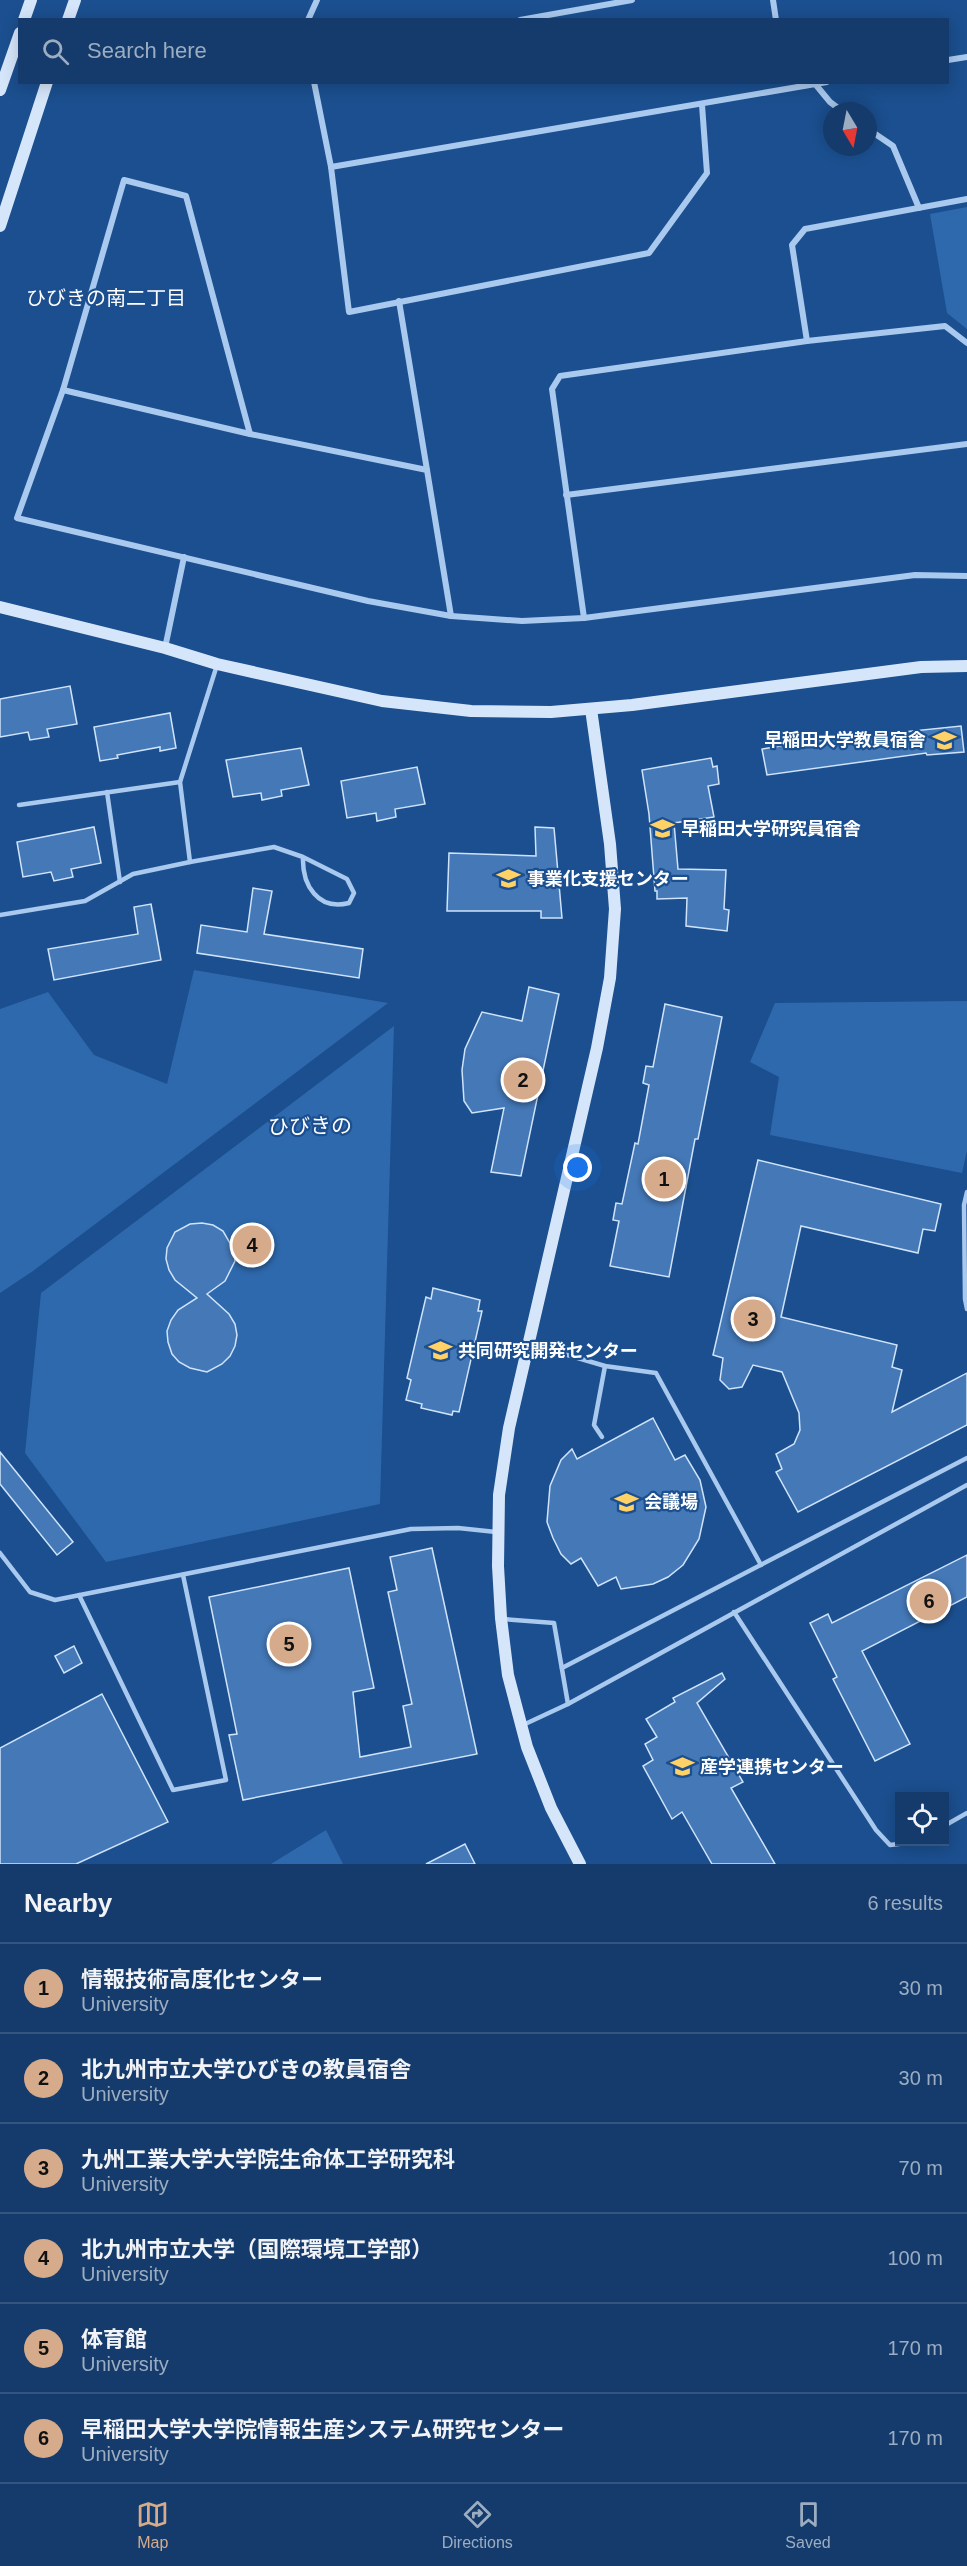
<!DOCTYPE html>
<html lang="en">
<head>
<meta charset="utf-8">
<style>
	:root { --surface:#143b6b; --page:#214673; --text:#f1f3f6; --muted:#9dadc1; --line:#33557e; --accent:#d6ab8b }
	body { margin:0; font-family:Helvetica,"Noto Sans JP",sans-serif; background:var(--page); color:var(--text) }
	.controls { position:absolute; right:18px; bottom:18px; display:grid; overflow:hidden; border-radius:0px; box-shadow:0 3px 15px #0003 }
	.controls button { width:54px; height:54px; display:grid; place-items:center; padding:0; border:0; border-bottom:2px solid var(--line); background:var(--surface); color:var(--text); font:30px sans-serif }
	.compass { position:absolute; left:823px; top:102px; width:54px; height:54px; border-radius:50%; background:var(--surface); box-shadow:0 3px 15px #0003; rotate:170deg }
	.you { position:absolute; left:578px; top:1168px; width:21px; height:21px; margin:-15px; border:4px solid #fff; border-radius:50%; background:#1a73e8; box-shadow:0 0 0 9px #1a73e833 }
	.badge { display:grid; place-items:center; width:39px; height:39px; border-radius:50%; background:var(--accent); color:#111; font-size:20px; font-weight:700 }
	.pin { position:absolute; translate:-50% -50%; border:3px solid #fff; box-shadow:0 2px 6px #0006 }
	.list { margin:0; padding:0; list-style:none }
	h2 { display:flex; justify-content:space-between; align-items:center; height:78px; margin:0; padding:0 24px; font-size:26px }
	h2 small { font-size:20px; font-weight:400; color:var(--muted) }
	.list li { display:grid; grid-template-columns:39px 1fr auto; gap:18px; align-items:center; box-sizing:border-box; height:90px; padding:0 24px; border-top:2px solid var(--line) }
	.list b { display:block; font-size:22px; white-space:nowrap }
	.list p { margin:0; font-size:20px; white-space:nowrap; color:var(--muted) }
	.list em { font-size:20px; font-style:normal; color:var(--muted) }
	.icon { flex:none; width:33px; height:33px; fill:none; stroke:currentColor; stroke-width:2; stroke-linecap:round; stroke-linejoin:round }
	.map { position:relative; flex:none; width:967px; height:1864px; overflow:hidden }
	.search { position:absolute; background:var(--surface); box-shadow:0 3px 15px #0003; left:18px; right:18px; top:18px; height:66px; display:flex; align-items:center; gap:15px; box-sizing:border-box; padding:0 21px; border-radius:0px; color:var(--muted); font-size:22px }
	.sheet { height:618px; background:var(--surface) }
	nav { display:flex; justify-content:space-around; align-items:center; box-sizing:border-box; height:84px; border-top:2px solid var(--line); background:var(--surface); font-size:16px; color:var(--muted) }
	nav a { display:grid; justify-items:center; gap:3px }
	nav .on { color:var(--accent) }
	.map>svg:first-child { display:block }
	.green { fill:#2e69ad }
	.building { fill:#4478b7; stroke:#cfe3fa; stroke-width:1.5 }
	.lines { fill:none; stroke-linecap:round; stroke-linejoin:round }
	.lane { stroke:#a9c9ee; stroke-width:4.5 }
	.street { stroke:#a9c9ee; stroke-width:6 }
	.secondary { stroke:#d6e6fa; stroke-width:12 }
	.labels { text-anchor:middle; stroke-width:4.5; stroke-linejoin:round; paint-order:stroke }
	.poi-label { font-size:18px; font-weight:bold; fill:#fff; stroke:#1b4f8f; text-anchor:start }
	.neighbourhood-label { font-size:20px; fill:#fff; stroke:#1b4f8f }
	.quarter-label { font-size:21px; fill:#fff; stroke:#1b4f8f }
</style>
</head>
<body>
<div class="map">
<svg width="967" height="1864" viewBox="0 0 967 1864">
	<rect width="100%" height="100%" fill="#1b4f8f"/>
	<g class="green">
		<path d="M 967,207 L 967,329 L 947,313 L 930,214 Z"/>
		<path d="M 194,970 L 388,1003 L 33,1271 L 0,1293 L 0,1009 L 48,992 L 94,1055 L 167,1084 Z"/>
		<path d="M 967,1001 L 967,1151 L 962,1173 L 770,1135 L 779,1077 L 750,1062 L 775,1003 Z"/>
		<path d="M 394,1026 L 380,1504 L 106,1562 L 25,1453 L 41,1293 Z"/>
		<path d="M 326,1830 L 343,1864 L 271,1864 Z"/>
	</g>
	<g class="building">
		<path d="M 70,686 L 77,724 L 47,729 L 49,737 L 30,740 L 28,732 L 0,737 L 0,699 Z"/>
		<path d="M 170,713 L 176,748 L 160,751 L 160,747 L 117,755 L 118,758 L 100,761 L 94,727 Z"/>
		<path d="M 961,726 L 964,752 L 927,755 L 926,753 L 767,775 L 762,749 L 806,742 Z"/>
		<path d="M 301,748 L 309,785 L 281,790 L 282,796 L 262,800 L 261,793 L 233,797 L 226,760 Z"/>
		<path d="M 711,758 L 713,767 L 717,766 L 719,784 L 708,786 L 714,817 L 674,823 L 678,869 L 726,870 L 724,909 L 729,910 L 727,931 L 686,926 L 687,898 L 657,899 L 657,891 L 655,891 L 649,814 L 642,770 Z"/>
		<path d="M 417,767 L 425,804 L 395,809 L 396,817 L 377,821 L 376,813 L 347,818 L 341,781 Z"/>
		<path d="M 94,827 L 101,863 L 71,869 L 73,877 L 54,881 L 51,872 L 23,877 L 17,842 Z"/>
		<path d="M 535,827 L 554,828 L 562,918 L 541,918 L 541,911 L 447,911 L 449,853 L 536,856 Z"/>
		<path d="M 253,888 L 272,891 L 264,934 L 363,949 L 359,978 L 197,953 L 201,925 L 247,932 Z"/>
		<path d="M 151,904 L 161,960 L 54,980 L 48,949 L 138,934 L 134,907 Z"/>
		<path d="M 529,987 L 559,994 L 521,1176 L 491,1172 L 504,1108 L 472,1113 L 464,1101 L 462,1070 L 465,1049 L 482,1012 L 522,1021 Z"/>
		<path d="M 665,1004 L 722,1017 L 698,1139 L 695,1139 L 669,1277 L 610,1266 L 619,1221 L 613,1220 L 616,1203 L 622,1204 L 635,1143 L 638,1144 L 649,1085 L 643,1083 L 646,1066 L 653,1067 Z"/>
		<path d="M 758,1160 L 941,1204 L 935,1231 L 923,1229 L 918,1253 L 801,1226 L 781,1317 L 897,1345 L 892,1367 L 902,1370 L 892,1412 L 967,1373 L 967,1425 L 798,1512 L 776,1472 L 782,1469 L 776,1454 L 794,1444 L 800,1430 L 799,1413 L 782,1372 L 753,1365 L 742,1387 L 729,1389 L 720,1380 L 723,1358 L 713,1355 Z"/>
		<path d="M 202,1223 L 213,1225 L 223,1231 L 234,1250 L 235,1261 L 225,1281 L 207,1294 L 229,1314 L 235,1324 L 237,1335 L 235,1346 L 230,1356 L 222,1364 L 207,1372 L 190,1368 L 179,1362 L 172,1354 L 168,1342 L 167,1331 L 171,1320 L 178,1310 L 197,1298 L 175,1280 L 169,1270 L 166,1259 L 167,1248 L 175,1232 L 190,1224 Z"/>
		<path d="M 433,1288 L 480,1300 L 478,1311 L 482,1311 L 459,1412 L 453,1411 L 452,1415 L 421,1408 L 422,1404 L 406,1400 L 411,1380 L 407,1378 L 426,1297 L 431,1299 Z"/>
		<path d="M 653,1418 L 675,1460 L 685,1455 L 700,1480 L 706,1507 L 699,1539 L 683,1565 L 668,1577 L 653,1584 L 621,1589 L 616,1577 L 598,1586 L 581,1558 L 571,1564 L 561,1554 L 553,1538 L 547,1522 L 550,1486 L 561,1460 L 572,1449 L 577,1459 Z"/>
		<path d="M 0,1452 L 73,1542 L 57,1555 L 0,1484 Z"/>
		<path d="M 432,1548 L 477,1754 L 243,1800 L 229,1735 L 237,1734 L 209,1597 L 349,1568 L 374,1688 L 353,1692 L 360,1757 L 411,1747 L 403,1706 L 412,1704 L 388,1592 L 397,1590 L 390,1557 Z"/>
		<path d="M 967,1555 L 967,1597 L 862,1651 L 910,1744 L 875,1761 L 833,1679 L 837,1677 L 810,1623 L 828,1614 L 832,1623 Z"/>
		<path d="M 74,1646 L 82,1663 L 64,1673 L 55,1656 Z"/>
		<path d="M 722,1673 L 725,1679 L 697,1703 L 743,1782 L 731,1788 L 775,1864 L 712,1864 L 682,1812 L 672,1819 L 643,1766 L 653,1760 L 645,1744 L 657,1737 L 646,1719 L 675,1702 L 673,1698 Z"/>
		<path d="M 102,1694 L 168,1822 L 76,1864 L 0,1864 L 0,1748 Z"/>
		<path d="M 465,1844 L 475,1864 L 426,1864 Z"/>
	</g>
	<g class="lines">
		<g class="lane">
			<path d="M 217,665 L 180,782 L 190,862 L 274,847 L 303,857 L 347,879 L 354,893 L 349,903 C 318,911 302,885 303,857"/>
			<path d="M 107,792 L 120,882"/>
			<path d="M 19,805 L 180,782"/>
			<path d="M 0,915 L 85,901 L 133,874 L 190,862"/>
			<path d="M 967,1192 L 964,1205 L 965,1299 L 967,1309"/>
			<path d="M 530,1344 L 605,1366 L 656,1373 L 761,1565"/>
			<path d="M 602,1437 L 594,1425 L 605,1366"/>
			<path d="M 0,1553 L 30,1592 L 55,1600 L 411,1529 L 458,1528 L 496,1532"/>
			<path d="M 79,1595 L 173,1790 L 226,1780 L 183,1575"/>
			<path d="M 734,1612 L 876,1830 L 890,1845 L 915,1842"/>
			<path d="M 502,1619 L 554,1623 L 568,1704"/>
			<path d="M 562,1668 L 967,1458"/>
			<path d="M 523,1725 L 568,1704 L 967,1485"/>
			<path d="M 944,1826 L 967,1813"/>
		</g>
		<g class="street">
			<path d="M 773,0 L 776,20"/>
			<path d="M 308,20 L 317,0"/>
			<path d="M 520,20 L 632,0"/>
			<path d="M 948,60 L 967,57"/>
			<path d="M 314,82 L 331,167 L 349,312 L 649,253 L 707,173 L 702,105"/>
			<path d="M 816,85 L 830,102 L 842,111"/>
			<path d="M 868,129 L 893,146 L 919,208"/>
			<path d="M 331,167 L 827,82"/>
			<path d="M 399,301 L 427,470"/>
			<path d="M 807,341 L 792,245 L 805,229 L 967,199"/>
			<path d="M 63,390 L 250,434 L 427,470 L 451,616"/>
			<path d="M 250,434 L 186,196 L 124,180 L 63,390 L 17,518 L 368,601 L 451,616 L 522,621 L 584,618 L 915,575 L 967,576"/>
			<path d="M 566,495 L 967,444"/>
			<path d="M 584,618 L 552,389 L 560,376 L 807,341 L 945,326 L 967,343"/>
			<path d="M 165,648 L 184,557"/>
		</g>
		<g class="secondary">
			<path d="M 24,20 L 31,0"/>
			<path d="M 68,20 L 75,0"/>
			<path d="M 0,90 L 20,33"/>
			<path d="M 0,226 L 47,82"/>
			<path d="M 0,607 L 165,648 L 217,664 L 382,701 L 471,711 L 551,712 L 632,705 L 921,667 L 967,666"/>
			<path d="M 580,1864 L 551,1808 L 527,1747 L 508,1675 L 501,1618 L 498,1566 L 499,1495 L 509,1428 L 597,1048 L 610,978 L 615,909 L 610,844 L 591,709"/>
		</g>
	</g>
	<defs>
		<symbol id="university-bare" viewBox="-9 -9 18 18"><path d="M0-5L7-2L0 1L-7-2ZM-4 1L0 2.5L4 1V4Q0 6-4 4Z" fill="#ffd166" stroke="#1b4f8f" stroke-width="2.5" paint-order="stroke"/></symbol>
	</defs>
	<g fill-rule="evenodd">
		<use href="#university-bare" x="928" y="724" width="33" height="33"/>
		<use href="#university-bare" x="646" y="812" width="33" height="33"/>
		<use href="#university-bare" x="492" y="862" width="33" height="33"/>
		<use href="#university-bare" x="424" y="1334" width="33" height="33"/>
		<use href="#university-bare" x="610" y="1486" width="33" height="33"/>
		<use href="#university-bare" x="666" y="1750" width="33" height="33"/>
	</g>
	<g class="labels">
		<g class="poi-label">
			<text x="926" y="746" text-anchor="end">早稲田大学教員宿舎</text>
			<text x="681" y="835">早稲田大学研究員宿舎</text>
			<text x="527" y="885">事業化支援センター</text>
			<text x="458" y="1357">共同研究開発センター</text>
			<text x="644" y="1508">会議場</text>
			<text x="700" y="1773">産学連携センター</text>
		</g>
		<g class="neighbourhood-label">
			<text x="106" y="305">ひびきの南二丁目</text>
		</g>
		<g class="quarter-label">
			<text x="310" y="1133">ひびきの</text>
		</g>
	</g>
</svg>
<div class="controls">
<button><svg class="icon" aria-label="locate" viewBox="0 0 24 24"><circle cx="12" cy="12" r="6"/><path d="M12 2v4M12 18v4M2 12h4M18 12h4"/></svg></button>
</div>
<svg class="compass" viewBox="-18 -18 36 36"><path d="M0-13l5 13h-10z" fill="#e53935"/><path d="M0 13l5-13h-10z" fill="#9dadc1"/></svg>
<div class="you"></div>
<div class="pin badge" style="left:664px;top:1179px">1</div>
<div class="pin badge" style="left:523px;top:1080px">2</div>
<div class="pin badge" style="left:753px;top:1319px">3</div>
<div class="pin badge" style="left:252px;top:1245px">4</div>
<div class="pin badge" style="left:289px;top:1644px">5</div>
<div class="pin badge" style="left:929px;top:1601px">6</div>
<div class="search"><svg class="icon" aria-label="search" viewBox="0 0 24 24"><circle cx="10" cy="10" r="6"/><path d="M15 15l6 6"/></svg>Search here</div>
</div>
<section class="sheet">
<h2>Nearby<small>6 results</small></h2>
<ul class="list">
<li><span class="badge">1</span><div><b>情報技術高度化センター</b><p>University</p></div><em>30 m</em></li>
<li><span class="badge">2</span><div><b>北九州市立大学ひびきの教員宿舎</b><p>University</p></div><em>30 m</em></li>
<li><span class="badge">3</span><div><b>九州工業大学大学院生命体工学研究科</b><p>University</p></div><em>70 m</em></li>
<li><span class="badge">4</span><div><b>北九州市立大学（国際環境工学部）</b><p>University</p></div><em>100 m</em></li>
<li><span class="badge">5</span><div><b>体育館</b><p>University</p></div><em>170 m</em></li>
<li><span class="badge">6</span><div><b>早稲田大学大学院情報生産システム研究センター</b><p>University</p></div><em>170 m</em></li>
</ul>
</section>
<nav>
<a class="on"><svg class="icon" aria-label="map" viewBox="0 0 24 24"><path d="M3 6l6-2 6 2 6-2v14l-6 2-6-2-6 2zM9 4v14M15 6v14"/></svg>Map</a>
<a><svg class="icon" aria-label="directions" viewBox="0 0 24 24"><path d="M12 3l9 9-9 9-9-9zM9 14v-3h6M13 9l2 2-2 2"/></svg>Directions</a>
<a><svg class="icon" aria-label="saved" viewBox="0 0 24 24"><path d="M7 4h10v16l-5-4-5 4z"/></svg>Saved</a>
</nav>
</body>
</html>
